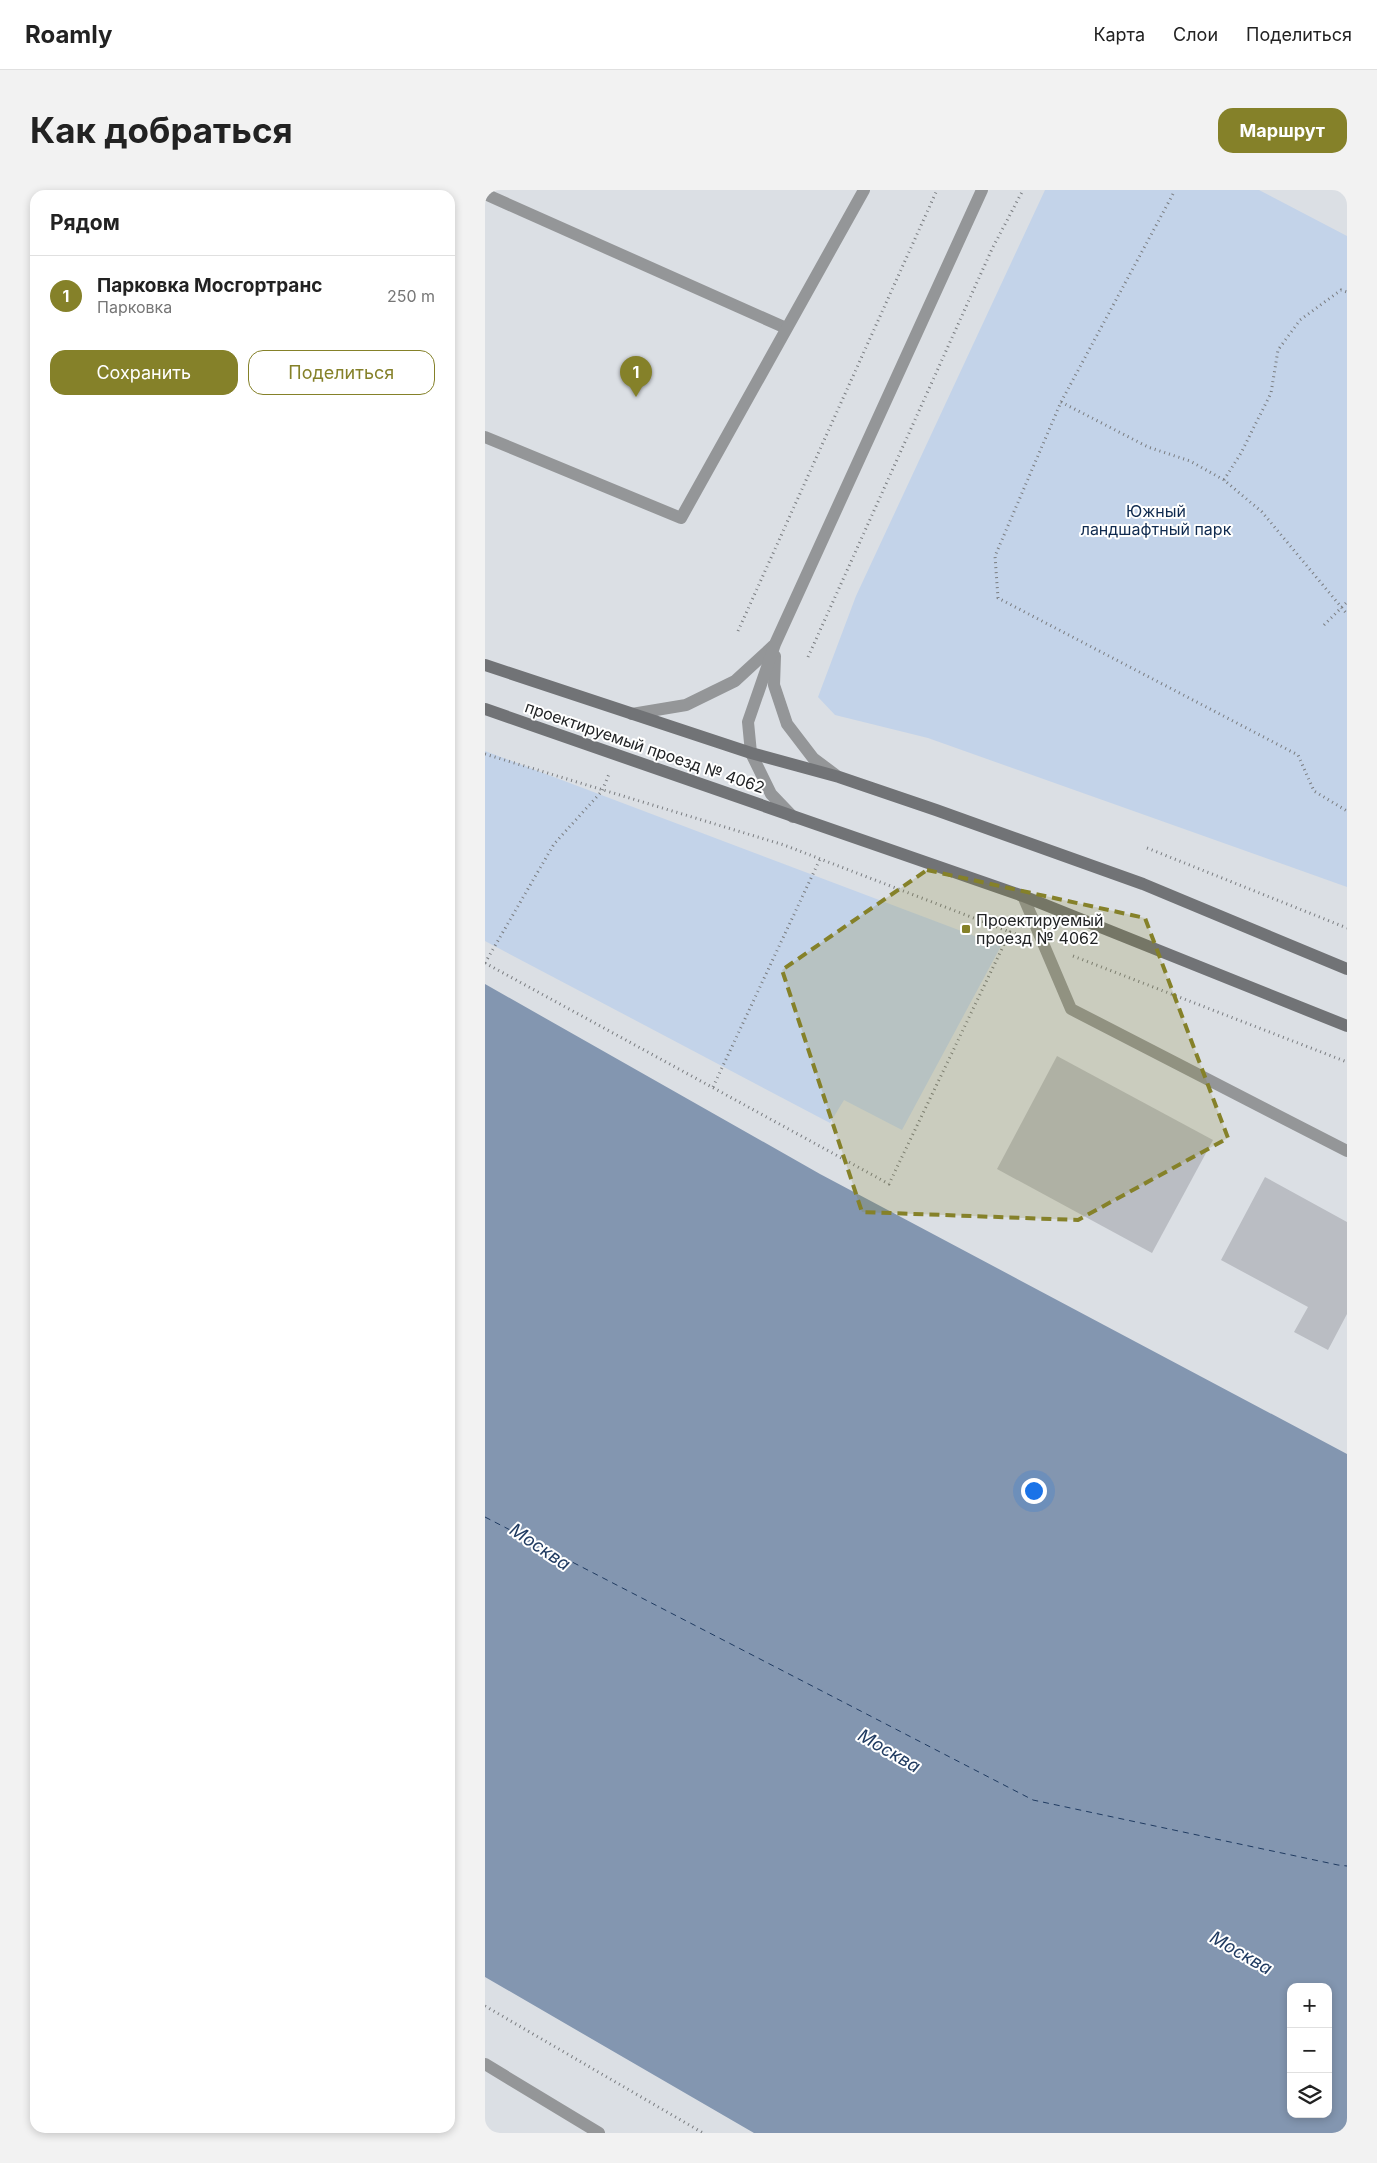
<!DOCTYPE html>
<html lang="ru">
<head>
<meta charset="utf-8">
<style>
	:root { --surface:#fff; --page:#f2f2f2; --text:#222; --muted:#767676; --line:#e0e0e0; --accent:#858129 }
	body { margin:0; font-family:Inter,sans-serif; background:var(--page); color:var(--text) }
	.controls { position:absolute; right:15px; bottom:15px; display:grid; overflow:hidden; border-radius:10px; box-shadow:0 2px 8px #0003 }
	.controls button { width:45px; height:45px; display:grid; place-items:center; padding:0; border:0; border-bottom:1px solid var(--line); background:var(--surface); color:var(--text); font:25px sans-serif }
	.you { position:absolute; left:548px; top:1300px; width:18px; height:18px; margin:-12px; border:4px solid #fff; border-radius:50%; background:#1a73e8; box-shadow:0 0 0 8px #1a73e833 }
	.badge { display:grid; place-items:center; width:32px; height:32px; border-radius:50%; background:var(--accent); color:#fff; font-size:16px; font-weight:700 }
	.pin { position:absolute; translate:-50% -41px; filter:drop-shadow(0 1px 2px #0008) }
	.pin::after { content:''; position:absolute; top:26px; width:18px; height:15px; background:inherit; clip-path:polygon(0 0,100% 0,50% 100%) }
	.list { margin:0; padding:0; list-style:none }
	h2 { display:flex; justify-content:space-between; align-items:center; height:65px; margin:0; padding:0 20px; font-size:21px }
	h2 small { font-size:16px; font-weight:400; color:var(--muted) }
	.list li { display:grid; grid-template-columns:32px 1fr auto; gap:15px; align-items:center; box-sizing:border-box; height:80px; padding:0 20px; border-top:1px solid var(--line) }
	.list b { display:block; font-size:19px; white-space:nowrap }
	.list p { margin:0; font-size:16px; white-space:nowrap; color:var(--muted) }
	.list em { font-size:16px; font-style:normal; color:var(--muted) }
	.actions { display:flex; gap:10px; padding:15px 20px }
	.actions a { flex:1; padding:11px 0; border:1px solid var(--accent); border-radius:15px; text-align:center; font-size:18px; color:var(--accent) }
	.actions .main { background:var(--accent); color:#fff }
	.icon { flex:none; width:28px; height:28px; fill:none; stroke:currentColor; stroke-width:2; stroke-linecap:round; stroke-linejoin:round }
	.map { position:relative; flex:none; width:862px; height:1943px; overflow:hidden; border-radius:15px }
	header { display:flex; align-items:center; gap:30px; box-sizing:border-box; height:70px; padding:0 25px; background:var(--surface); border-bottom:1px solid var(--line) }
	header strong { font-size:24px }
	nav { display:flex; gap:28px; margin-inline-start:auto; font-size:18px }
	.intro { display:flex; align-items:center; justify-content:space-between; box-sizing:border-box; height:120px; padding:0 30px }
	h1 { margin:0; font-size:35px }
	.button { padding:12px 22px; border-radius:15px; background:var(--accent); color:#fff; font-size:18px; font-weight:700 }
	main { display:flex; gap:30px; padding:0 30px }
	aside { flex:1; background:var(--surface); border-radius:15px; box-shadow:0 2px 8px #0003 }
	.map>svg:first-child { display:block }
	.green { fill:#c3d3e9 }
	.water { fill:#8396b0; fill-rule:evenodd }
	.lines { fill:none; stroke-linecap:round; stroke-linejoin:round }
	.ferry { stroke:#203b61; stroke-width:1; stroke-dasharray:6 5; stroke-linecap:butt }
	.building { fill:#babdc3 }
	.path { stroke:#7a7d80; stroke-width:3; stroke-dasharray:1 4; stroke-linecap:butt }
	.service { stroke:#949698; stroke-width:12 }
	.tertiary { stroke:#949698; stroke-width:12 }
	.secondary { stroke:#717376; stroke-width:12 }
	.marked { fill:#858129; fill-opacity:0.2; stroke:#858129; stroke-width:4; stroke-dasharray:10 6; stroke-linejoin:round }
	.poi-dot { fill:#858129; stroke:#fff; stroke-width:2 }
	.labels { text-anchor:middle; stroke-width:4; stroke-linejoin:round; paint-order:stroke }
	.park-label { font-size:16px; fill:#0f2a4f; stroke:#fff }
	.street-label { font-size:16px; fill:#212325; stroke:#fff }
	.poi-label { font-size:16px; fill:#212325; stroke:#fff; text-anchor:start }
	.water-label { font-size:18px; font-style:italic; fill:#203b61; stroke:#fff }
</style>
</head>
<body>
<header>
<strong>Roamly</strong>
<nav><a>Карта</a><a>Слои</a><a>Поделиться</a></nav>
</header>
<div class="intro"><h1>Как добраться</h1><a class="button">Маршрут</a></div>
<main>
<aside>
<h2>Рядом<small></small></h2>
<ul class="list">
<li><span class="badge">1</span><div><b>Парковка Мосгортранс</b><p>Парковка</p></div><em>250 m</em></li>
</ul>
<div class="actions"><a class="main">Сохранить</a><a>Поделиться</a></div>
</aside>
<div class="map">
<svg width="862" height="1943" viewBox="0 0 862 1943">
	<rect width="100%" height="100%" fill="#dbdfe4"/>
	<g class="green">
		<path d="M 560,0 L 774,0 L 862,46 L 862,697 L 443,548 L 350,525 L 333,507 L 371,406 Z"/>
		<path d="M 0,561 L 516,756 L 417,940 L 359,910 L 345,933 L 0,751 Z"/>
	</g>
	<path class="water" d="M 0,794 L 335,984 L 862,1264 L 862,1943 L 269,1943 L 0,1787 ZM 806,1797 L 843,1797 L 843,1924 L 806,1924 Z"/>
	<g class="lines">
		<path class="ferry" d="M 0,1327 L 548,1610 L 853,1675 L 862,1676"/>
	</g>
	<g class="building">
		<path d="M 572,866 L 728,950 L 667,1063 L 512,979 Z"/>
		<path d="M 780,987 L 862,1032 L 862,1124 L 843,1160 L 809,1142 L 823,1117 L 736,1070 Z"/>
	</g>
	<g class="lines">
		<g class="path">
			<path d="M 688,4 L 576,212 L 510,366 L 513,408 L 813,565 L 829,601 L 862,621"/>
			<path d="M 576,212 L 663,257 L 705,271 L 739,290 L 777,322 L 862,424"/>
			<path d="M 739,290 L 756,263 L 786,203 L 793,160 L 815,130 L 856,100 L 862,102"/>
			<path d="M 839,435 L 862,412"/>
			<path d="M 253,441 L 452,0"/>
			<path d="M 323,467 L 507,59 L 538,0"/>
			<path d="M 0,564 L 299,655 L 525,742"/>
			<path d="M 662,658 L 862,738"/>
			<path d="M 588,766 L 862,872"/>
			<path d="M 0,773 L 404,994 L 525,742 L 531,744"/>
			<path d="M 0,773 L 69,654 L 117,601 L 124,584"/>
			<path d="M 228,897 L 335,669"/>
			<path d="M 0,1816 L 218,1943"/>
		</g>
		<g class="service">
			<path d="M 0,4 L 301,138"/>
			<path d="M 0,247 L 196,328 L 379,0"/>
			<path d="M 538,706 L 586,819 L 862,961"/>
		</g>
		<g class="tertiary">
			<path d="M 290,466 L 289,495 L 302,534 L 328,568 L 352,586"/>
			<path d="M 147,524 L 201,515 L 250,491 L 288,456"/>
			<path d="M 308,627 L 286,604 L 266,563 L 263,532 L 290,454 L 497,0"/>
			<path d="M 0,1874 L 114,1943"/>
		</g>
		<g class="secondary">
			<path d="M 0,475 L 266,563 L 354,587 L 451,620 L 658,694 L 862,779"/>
			<path d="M 0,519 L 538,706 L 862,836"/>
		</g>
	</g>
	<path class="marked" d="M 442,680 L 660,728 L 743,948 L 593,1030 L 377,1022 L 297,780 Z"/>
	<rect class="poi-dot" x="476" y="734" width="10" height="10" rx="2.5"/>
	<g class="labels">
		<g class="park-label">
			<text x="671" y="327">Южный<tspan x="671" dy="18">ландшафтный парк</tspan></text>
		</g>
		<g class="street-label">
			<text transform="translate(160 557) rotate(19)" y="6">проектируемый проезд № 4062</text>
		</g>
		<g class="poi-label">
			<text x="491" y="736">Проектируемый<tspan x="491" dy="18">проезд № 4062</tspan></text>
		</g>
		<g class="water-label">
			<text transform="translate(55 1357) rotate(34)" y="6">Москва</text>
			<text transform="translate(404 1561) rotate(30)" y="6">Москва</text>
			<text transform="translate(756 1763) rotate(30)" y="6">Москва</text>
		</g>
	</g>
</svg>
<div class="controls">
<button>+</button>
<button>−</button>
<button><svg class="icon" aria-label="layers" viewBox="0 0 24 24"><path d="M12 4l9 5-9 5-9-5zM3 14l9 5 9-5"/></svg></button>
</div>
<div class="you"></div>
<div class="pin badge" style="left:151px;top:207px">1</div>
</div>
</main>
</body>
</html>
